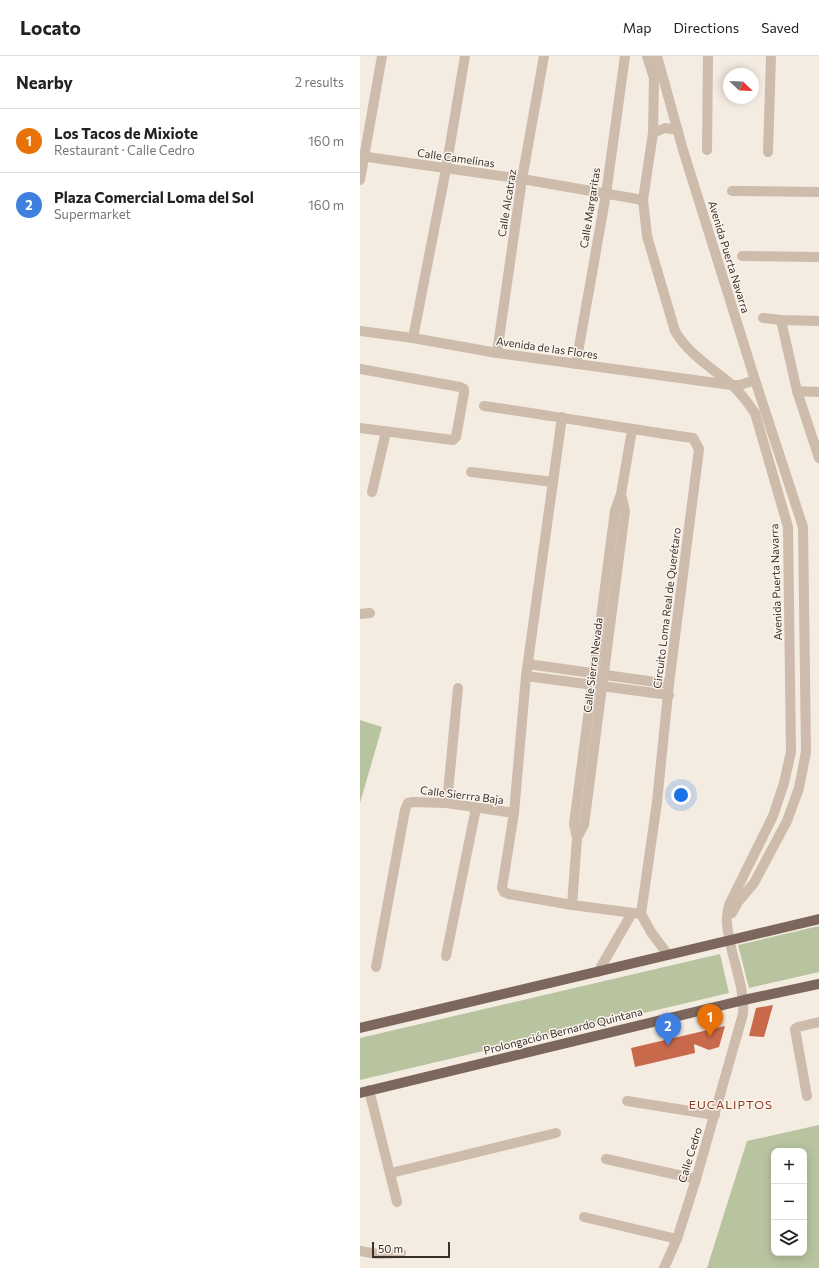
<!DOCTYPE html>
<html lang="en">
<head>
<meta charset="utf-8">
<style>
	:root { --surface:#fff; --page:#f6f6f6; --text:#222; --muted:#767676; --line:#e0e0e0; --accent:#0f766e }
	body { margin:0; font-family:Commissioner,sans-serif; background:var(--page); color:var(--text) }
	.controls { position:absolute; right:12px; bottom:12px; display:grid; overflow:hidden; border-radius:8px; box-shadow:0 2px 10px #0003 }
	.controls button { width:36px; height:36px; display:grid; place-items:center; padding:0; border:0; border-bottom:1px solid var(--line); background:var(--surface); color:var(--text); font:20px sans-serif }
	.compass { position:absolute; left:363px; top:12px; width:36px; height:36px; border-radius:50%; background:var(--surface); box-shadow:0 2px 10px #0003; rotate:113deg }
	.scale { position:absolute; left:12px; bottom:10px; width:78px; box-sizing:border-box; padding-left:4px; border:2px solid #3b302b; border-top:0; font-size:11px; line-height:14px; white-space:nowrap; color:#3b302b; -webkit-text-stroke:3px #fbf5ee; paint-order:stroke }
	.you { position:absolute; left:321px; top:739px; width:14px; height:14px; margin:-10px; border:3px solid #fff; border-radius:50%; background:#1a73e8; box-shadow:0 0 0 6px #1a73e833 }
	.badge { display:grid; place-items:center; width:26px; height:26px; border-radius:50%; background:var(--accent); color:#fff; font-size:13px; font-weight:700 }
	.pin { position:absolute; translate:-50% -33px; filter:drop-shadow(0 1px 2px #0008) }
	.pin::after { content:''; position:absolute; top:21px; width:14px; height:12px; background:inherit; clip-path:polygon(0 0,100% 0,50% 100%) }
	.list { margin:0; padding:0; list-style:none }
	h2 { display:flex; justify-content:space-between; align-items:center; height:52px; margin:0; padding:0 16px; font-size:17px }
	h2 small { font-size:13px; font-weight:400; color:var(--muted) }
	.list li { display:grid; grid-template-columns:26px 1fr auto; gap:12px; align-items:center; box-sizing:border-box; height:64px; padding:0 16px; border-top:1px solid var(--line) }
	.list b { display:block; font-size:15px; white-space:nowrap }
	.list p { margin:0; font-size:13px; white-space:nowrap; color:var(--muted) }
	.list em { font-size:13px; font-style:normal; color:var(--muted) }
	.icon { flex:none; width:22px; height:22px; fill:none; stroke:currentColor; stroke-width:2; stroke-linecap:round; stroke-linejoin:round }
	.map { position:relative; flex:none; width:459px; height:1212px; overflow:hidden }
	header { display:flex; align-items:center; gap:24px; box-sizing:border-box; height:56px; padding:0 20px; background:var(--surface); border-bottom:1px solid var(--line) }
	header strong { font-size:19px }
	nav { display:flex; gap:22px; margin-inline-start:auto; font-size:14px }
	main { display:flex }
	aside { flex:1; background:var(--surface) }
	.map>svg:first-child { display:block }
	.green { fill:#b8c4a0; fill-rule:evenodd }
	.building { fill:#c8694b }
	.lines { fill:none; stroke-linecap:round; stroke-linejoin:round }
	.minor { stroke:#cdbbac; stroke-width:10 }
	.major { stroke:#7d675c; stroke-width:10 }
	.labels { text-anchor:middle; stroke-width:3; stroke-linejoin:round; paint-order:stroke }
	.street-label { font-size:11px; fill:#3b302b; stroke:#fbf5ee }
	.neighbourhood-label { font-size:12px; letter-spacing:1px; fill:#8c3b22; stroke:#fbf5ee }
</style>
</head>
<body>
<header>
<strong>Locato</strong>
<nav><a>Map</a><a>Directions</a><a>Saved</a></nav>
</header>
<main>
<aside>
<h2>Nearby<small>2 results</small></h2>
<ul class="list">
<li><span class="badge" style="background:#e8710a">1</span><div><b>Los Tacos de Mixiote</b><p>Restaurant · Calle Cedro</p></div><em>160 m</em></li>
<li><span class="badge" style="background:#3f7fe0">2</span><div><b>Plaza Comercial Loma del Sol</b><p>Supermarket</p></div><em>160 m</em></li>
</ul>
</aside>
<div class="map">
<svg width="459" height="1212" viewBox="0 0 459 1212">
	<rect width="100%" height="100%" fill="#f4ebe1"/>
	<g class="green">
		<path d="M 0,664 L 22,671 L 0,747 Z"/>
		<path d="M 459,870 L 459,916 L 389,932 L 378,889 Z"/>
		<path d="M 360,898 L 369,937 L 0,1024 L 0,982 Z"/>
		<path d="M 459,1069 L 459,1212 L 347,1212 L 387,1085 ZM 414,1095 L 444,1095 L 444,1197 L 414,1197 Z"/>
	</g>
	<g class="building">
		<path d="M 413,949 L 404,981 L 389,980 L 396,952 Z"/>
		<path d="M 365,970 L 359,991 L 349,994 L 334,988 L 335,997 L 275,1011 L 271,992 Z"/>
	</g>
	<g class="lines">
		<g class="minor">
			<path d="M 287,0 L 294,22 L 293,77 L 283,144 L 287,180 L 315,275 C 329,299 351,311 371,328 C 380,336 388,347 395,357 L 428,471 L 431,696 L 424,727 L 413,760 L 369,849 C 368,855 366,861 367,867 C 369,898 385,927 383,958 L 336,1123 L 317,1183 L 304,1212"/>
			<path d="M 297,0 L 323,94 L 395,324 L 443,471 L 446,696 L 439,732 L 427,765 L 394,827 L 378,846 L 372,857"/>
			<path d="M 293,77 L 305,72 L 318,74"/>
			<path d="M 347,94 L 348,0"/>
			<path d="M 408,96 L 411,0"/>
			<path d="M 0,100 L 162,123 L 283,144"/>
			<path d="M 0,124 L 22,0"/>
			<path d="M 372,135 L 459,136"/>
			<path d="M 382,200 L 459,201"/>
			<path d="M 403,262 L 421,264 L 459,265"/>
			<path d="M 421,264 L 437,335 L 459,402"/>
			<path d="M 0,275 L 53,282 L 137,297 L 371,329 L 380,329 L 395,324"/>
			<path d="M 53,282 L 86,113 L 105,0"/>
			<path d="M 137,297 L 162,123 L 184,0"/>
			<path d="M 216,308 L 246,138 L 265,0"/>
			<path d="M 0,313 L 100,331 L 104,333 L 104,337 L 96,381 L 93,384 L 0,372"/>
			<path d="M 437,335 L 459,336"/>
			<path d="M 124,350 C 194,360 263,372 333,382 L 339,393 L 309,628 L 297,746 L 281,858 L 291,876 L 308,899"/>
			<path d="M 202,361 L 166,620 L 154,757 L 142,832 L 144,836 L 149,838 L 212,849 L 281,858"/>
			<path d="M 111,416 L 193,426"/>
			<path d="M 12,436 L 26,376"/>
			<path d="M 0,558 L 10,557"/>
			<path d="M 168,608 L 309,628"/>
			<path d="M 166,620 L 309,639"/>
			<path d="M 87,747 L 98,632"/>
			<path d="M 217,782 L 224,769 L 265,455 L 261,438"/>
			<path d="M 212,849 L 217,782 L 214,768 L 255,455 L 261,438 L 272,374"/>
			<path d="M 86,900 L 116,752"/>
			<path d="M 16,911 L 45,754 L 48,747 L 53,746 L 87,747 L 154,757"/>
			<path d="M 238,916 L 272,857"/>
			<path d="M 9,1034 L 37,1146"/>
			<path d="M 447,1040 L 435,973 L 438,971 L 459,966"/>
			<path d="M 267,1045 L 355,1059"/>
			<path d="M 246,1103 L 336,1123"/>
			<path d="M 31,1117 L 196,1077"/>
			<path d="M 224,1161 L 317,1183"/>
			<path d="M 0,1195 L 17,1198 L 41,1197"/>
		</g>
		<g class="major">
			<path d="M 0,972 L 459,863"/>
			<path d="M 0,1037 L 384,944 L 459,928"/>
		</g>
	</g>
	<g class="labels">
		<g class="street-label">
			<text transform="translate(96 102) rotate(8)" y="4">Calle Camelinas</text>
			<text transform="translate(147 147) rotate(-81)" y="4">Calle Alcatraz</text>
			<text transform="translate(230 152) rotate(-81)" y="4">Calle Margaritas</text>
			<text transform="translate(369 201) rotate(73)" y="4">Avenida Puerta Navarra</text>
			<text transform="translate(187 292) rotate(8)" y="4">Avenida de las Flores</text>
			<text transform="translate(416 526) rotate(-92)" y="4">Avenida Puerta Navarra</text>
			<text transform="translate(307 552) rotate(-83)" y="4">Circuito Loma Real de Querétaro</text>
			<text transform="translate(233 609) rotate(-83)" y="4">Calle Sierra Nevada</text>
			<text transform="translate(102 739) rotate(7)" y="4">Calle Sierrra Baja</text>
			<text transform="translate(203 975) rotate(-14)" y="4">Prolongación Bernardo Quintana</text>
			<text transform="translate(330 1099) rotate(-73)" y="4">Calle Cedro</text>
		</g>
		<g class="neighbourhood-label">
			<text x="371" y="1053">EUCALIPTOS</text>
		</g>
	</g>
</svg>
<div class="controls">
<button>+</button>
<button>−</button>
<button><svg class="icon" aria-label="layers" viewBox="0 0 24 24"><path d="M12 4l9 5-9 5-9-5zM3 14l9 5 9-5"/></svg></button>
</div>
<svg class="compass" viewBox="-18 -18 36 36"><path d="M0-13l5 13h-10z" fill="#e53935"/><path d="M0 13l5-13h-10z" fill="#767676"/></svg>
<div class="scale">50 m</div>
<div class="you"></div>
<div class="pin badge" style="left:350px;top:981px;background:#e8710a">1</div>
<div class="pin badge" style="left:308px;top:990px;background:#3f7fe0">2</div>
</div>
</main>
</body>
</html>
